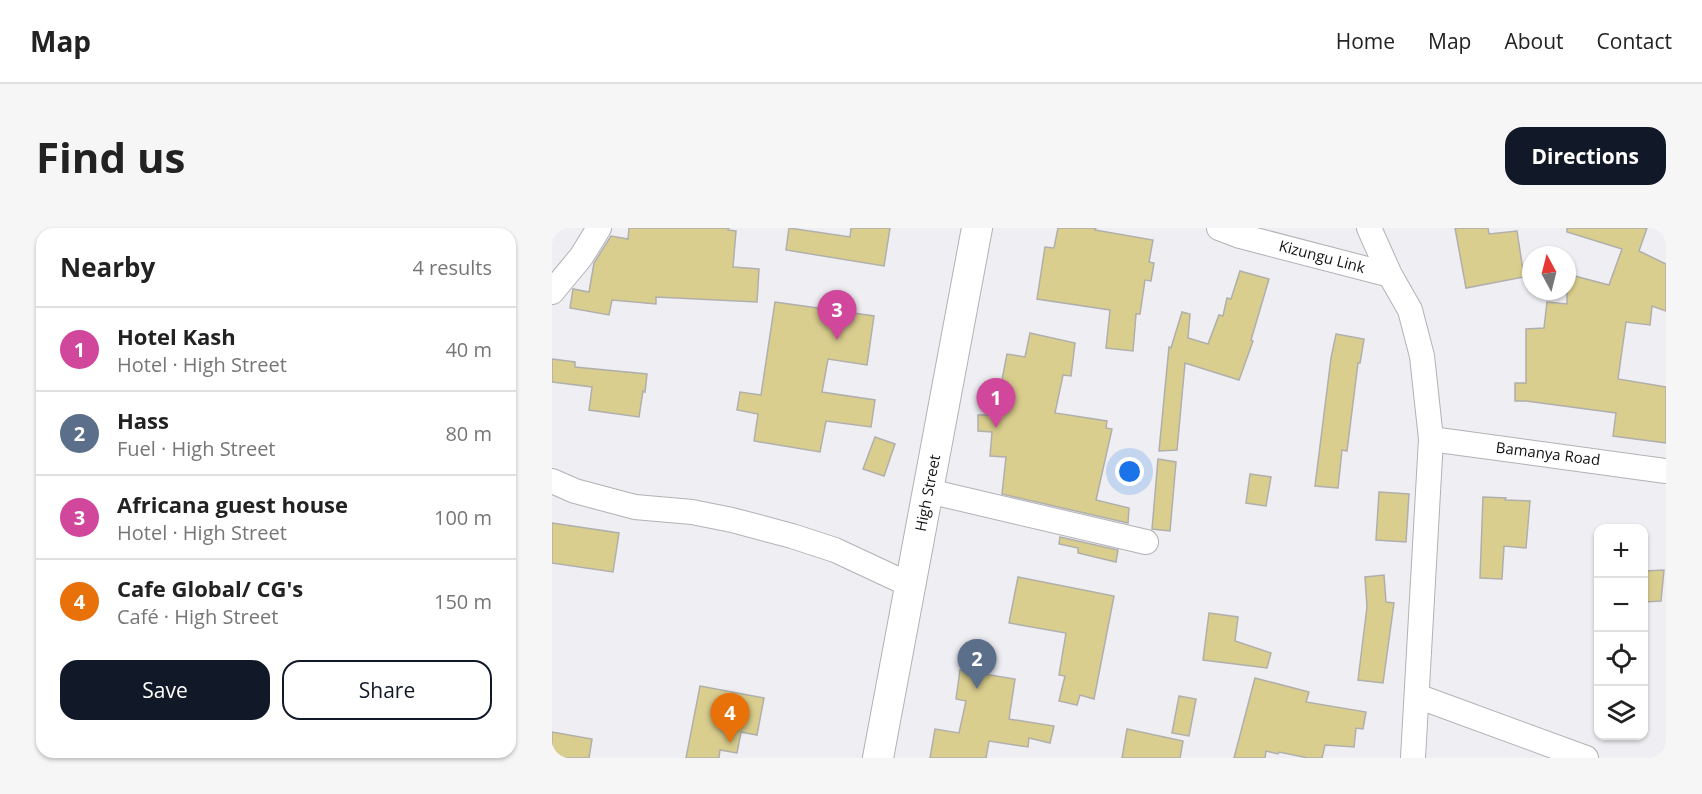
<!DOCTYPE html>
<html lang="en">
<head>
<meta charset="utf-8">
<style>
	:root { --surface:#fff; --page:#f6f6f6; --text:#222; --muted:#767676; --line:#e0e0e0; --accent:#111827 }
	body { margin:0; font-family:"Open Sans",sans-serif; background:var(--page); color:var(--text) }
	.controls { position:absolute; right:18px; bottom:18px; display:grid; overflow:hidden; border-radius:12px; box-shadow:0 2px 4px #0004 }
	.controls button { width:54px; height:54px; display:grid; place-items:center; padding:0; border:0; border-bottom:2px solid var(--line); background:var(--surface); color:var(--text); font:30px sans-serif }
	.compass { position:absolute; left:970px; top:18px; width:54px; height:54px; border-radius:50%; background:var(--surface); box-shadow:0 2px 4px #0004; rotate:353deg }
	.you { position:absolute; left:578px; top:244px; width:21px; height:21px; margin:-15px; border:4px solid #fff; border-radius:50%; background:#1a73e8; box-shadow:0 0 0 9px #1a73e833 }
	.badge { display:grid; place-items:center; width:39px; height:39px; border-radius:50%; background:var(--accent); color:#fff; font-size:20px; font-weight:700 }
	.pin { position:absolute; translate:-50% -50px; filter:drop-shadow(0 2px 3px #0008) }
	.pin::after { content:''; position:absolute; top:32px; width:21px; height:18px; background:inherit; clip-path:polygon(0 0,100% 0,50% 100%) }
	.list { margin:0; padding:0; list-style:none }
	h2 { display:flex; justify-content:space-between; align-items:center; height:78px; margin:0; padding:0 24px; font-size:26px }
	h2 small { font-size:20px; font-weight:400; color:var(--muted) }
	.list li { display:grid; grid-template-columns:39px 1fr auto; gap:18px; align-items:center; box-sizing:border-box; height:84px; padding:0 24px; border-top:2px solid var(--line) }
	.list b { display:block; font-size:22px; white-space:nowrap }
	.list p { margin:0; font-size:20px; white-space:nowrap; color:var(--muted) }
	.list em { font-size:20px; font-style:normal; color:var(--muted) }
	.actions { display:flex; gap:12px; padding:18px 24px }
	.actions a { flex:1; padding:14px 0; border:2px solid var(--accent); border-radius:18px; text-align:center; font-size:21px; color:var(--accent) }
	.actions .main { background:var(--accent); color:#fff }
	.icon { flex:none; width:33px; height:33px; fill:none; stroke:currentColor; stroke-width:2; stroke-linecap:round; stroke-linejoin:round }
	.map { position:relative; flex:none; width:1114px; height:530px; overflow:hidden; border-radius:18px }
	header { display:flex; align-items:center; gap:36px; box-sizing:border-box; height:84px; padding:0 30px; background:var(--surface); border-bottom:2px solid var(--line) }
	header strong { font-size:28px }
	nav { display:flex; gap:33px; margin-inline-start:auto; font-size:21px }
	.intro { display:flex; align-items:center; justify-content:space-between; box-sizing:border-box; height:144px; padding:0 36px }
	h1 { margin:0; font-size:42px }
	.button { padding:15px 27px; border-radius:18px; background:var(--accent); color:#fff; font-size:21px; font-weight:700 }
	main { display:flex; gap:36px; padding:0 36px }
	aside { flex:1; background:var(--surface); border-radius:18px; box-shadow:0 2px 4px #0004 }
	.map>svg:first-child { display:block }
	.building { fill:#dace8e; stroke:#b0afab; stroke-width:1.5 }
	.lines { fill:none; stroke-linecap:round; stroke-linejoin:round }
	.minor-casing { stroke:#b2b1b5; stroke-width:26 }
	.major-casing { stroke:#b2b1b5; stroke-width:32 }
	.minor { stroke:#fff; stroke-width:24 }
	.major { stroke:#fff; stroke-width:30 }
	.labels { text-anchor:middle; stroke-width:4.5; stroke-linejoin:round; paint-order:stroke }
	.street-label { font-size:15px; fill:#131314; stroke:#fff }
</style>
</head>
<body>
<header>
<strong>Map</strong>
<nav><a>Home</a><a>Map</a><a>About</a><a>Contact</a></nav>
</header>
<div class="intro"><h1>Find us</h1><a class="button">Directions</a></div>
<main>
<aside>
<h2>Nearby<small>4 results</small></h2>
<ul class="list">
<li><span class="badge" style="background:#d1479c">1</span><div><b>Hotel Kash</b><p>Hotel · High Street</p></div><em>40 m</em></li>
<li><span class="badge" style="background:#5c6f8a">2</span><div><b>Hass</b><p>Fuel · High Street</p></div><em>80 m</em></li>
<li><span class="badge" style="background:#d1479c">3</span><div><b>Africana guest house</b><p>Hotel · High Street</p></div><em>100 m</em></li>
<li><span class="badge" style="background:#e8710a">4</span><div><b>Cafe Global/ CG's</b><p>Café · High Street</p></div><em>150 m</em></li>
</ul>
<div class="actions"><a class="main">Save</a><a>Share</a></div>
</aside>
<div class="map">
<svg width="1114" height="530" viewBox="0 0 1114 530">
	<rect width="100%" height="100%" fill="#efeef2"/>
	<g class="building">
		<path d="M 77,0 L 177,0 L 176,2 L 184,3 L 181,39 L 207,41 L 205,74 L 104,69 L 104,76 L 60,72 L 57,87 L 18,80 L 21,61 L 37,64 L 42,35 L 59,8 L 76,11 Z"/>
		<path d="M 237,0 L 298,9 L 299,0 L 338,0 L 332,38 L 234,22 Z"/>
		<path d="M 506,0 L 544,0 L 543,2 L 601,12 L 597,34 L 602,35 L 599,53 L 593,52 L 588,86 L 584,86 L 581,123 L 554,120 L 558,82 L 485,71 L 493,19 L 502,20 Z"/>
		<path d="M 903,0 L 936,0 L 937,6 L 965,3 L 972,49 L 914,60 Z"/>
		<path d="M 1015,0 L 1095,0 L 1087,23 L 1114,36 L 1114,83 L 1100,78 L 1098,97 L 1074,94 L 1066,151 L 1114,159 L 1114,215 L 1061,208 L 1064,185 L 974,173 L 963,173 L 963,155 L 974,155 L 974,101 L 992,100 L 995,74 L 1015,76 L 1015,46 L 1057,57 L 1070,21 L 1015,4 Z"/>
		<path d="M 688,43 L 717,51 L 699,112 L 701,113 L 687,152 L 633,135 L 625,222 L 607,223 L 617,119 L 619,120 L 630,84 L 638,86 L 636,110 L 656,116 L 667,87 L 671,88 L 675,70 L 679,71 Z"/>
		<path d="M 223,74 L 322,88 L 315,137 L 276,131 L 270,164 L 323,172 L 319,199 L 274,193 L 268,224 L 202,213 L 206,186 L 185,182 L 188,164 L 209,167 Z"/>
		<path d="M 478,105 L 523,115 L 519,148 L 511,147 L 503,185 L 555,193 L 554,200 L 560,201 L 544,272 L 577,280 L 576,295 L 450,266 L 454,229 L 438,228 L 440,204 L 426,203 L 426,187 L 441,187 L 442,177 L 445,177 L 455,126 L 473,129 Z"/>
		<path d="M 784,106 L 812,111 L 808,135 L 806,135 L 795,223 L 790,222 L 786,260 L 763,258 L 779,130 Z"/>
		<path d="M 0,131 L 23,134 L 23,139 L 95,146 L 93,164 L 91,163 L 87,189 L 37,182 L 40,159 L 0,154 Z"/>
		<path d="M 323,209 L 343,216 L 332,248 L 311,241 Z"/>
		<path d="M 606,231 L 624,234 L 618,303 L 600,301 Z"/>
		<path d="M 698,246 L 719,249 L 714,278 L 694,275 Z"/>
		<path d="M 827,264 L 857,266 L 854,314 L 824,312 Z"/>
		<path d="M 931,269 L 954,270 L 953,272 L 978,273 L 974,320 L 952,318 L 950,351 L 928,350 Z"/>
		<path d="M 0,295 L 67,305 L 61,344 L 0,335 Z"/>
		<path d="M 508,309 L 566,322 L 564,334 L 526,325 L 526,320 L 507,316 Z"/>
		<path d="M 1112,342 L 1109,373 L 1092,374 L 1092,343 Z"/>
		<path d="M 832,347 L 834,374 L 842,375 L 831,455 L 806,452 L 815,379 L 813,349 Z"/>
		<path d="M 466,349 L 562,368 L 542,471 L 528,467 L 525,477 L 507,473 L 513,448 L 507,447 L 514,405 L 457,395 Z"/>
		<path d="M 657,385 L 686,389 L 683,413 L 719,425 L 715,440 L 651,432 Z"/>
		<path d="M 408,442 L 463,451 L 457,491 L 502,498 L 498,515 L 477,510 L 476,519 L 437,513 L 434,530 L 378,530 L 383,501 L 407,505 L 414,473 L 404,471 Z"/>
		<path d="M 703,450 L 757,464 L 754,474 L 814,484 L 811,501 L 804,500 L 802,519 L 773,517 L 770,530 L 756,530 L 727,524 L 726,526 L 714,523 L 713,530 L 682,530 Z"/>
		<path d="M 148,458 L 212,470 L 205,507 L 189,504 L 185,525 L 168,522 L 167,530 L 134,530 Z"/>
		<path d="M 627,468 L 644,471 L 637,508 L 620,505 Z"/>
		<path d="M 575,501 L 631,513 L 628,530 L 570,530 Z"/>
		<path d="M 0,504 L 40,511 L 37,530 L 0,530 Z"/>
	</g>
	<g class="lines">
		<defs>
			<g id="minor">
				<path d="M 667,0 L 688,8 L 838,47"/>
				<path d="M 817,0 L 838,47 L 858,82 L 870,128 L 879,211 L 861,530"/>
				<path d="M 0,64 L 29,29 L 47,0"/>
				<path d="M 879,211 L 1114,243"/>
				<path d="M 0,253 L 23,263 L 83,279 L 140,284 L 180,292 L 240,308 L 283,322 L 358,357"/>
				<path d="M 376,263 L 594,314"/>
				<path d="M 865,468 L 1034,530"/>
			</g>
			<path id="major" d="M 326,530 L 425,0"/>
		</defs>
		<use href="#minor" class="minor-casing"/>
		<use href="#major" class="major-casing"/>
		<use href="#minor" class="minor"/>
		<use href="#major" class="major"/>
	</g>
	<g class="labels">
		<g class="street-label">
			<text transform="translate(770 29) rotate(15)" y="5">Kizungu Link</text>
			<text transform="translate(996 226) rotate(7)" y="5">Bamanya Road</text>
			<text transform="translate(376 265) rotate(-79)" y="5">High Street</text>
		</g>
	</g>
</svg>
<div class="controls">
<button>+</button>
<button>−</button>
<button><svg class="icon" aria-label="locate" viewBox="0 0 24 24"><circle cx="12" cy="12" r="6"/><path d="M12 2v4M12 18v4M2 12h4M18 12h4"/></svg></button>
<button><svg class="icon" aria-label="layers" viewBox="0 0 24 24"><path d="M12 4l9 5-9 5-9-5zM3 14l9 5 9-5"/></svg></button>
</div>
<svg class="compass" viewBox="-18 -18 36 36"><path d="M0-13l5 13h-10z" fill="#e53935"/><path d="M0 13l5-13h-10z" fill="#767676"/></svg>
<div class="you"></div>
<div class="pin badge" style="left:444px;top:200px;background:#d1479c">1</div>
<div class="pin badge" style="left:425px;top:461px;background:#5c6f8a">2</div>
<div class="pin badge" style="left:285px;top:112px;background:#d1479c">3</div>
<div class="pin badge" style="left:178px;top:515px;background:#e8710a">4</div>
</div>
</main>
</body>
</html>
